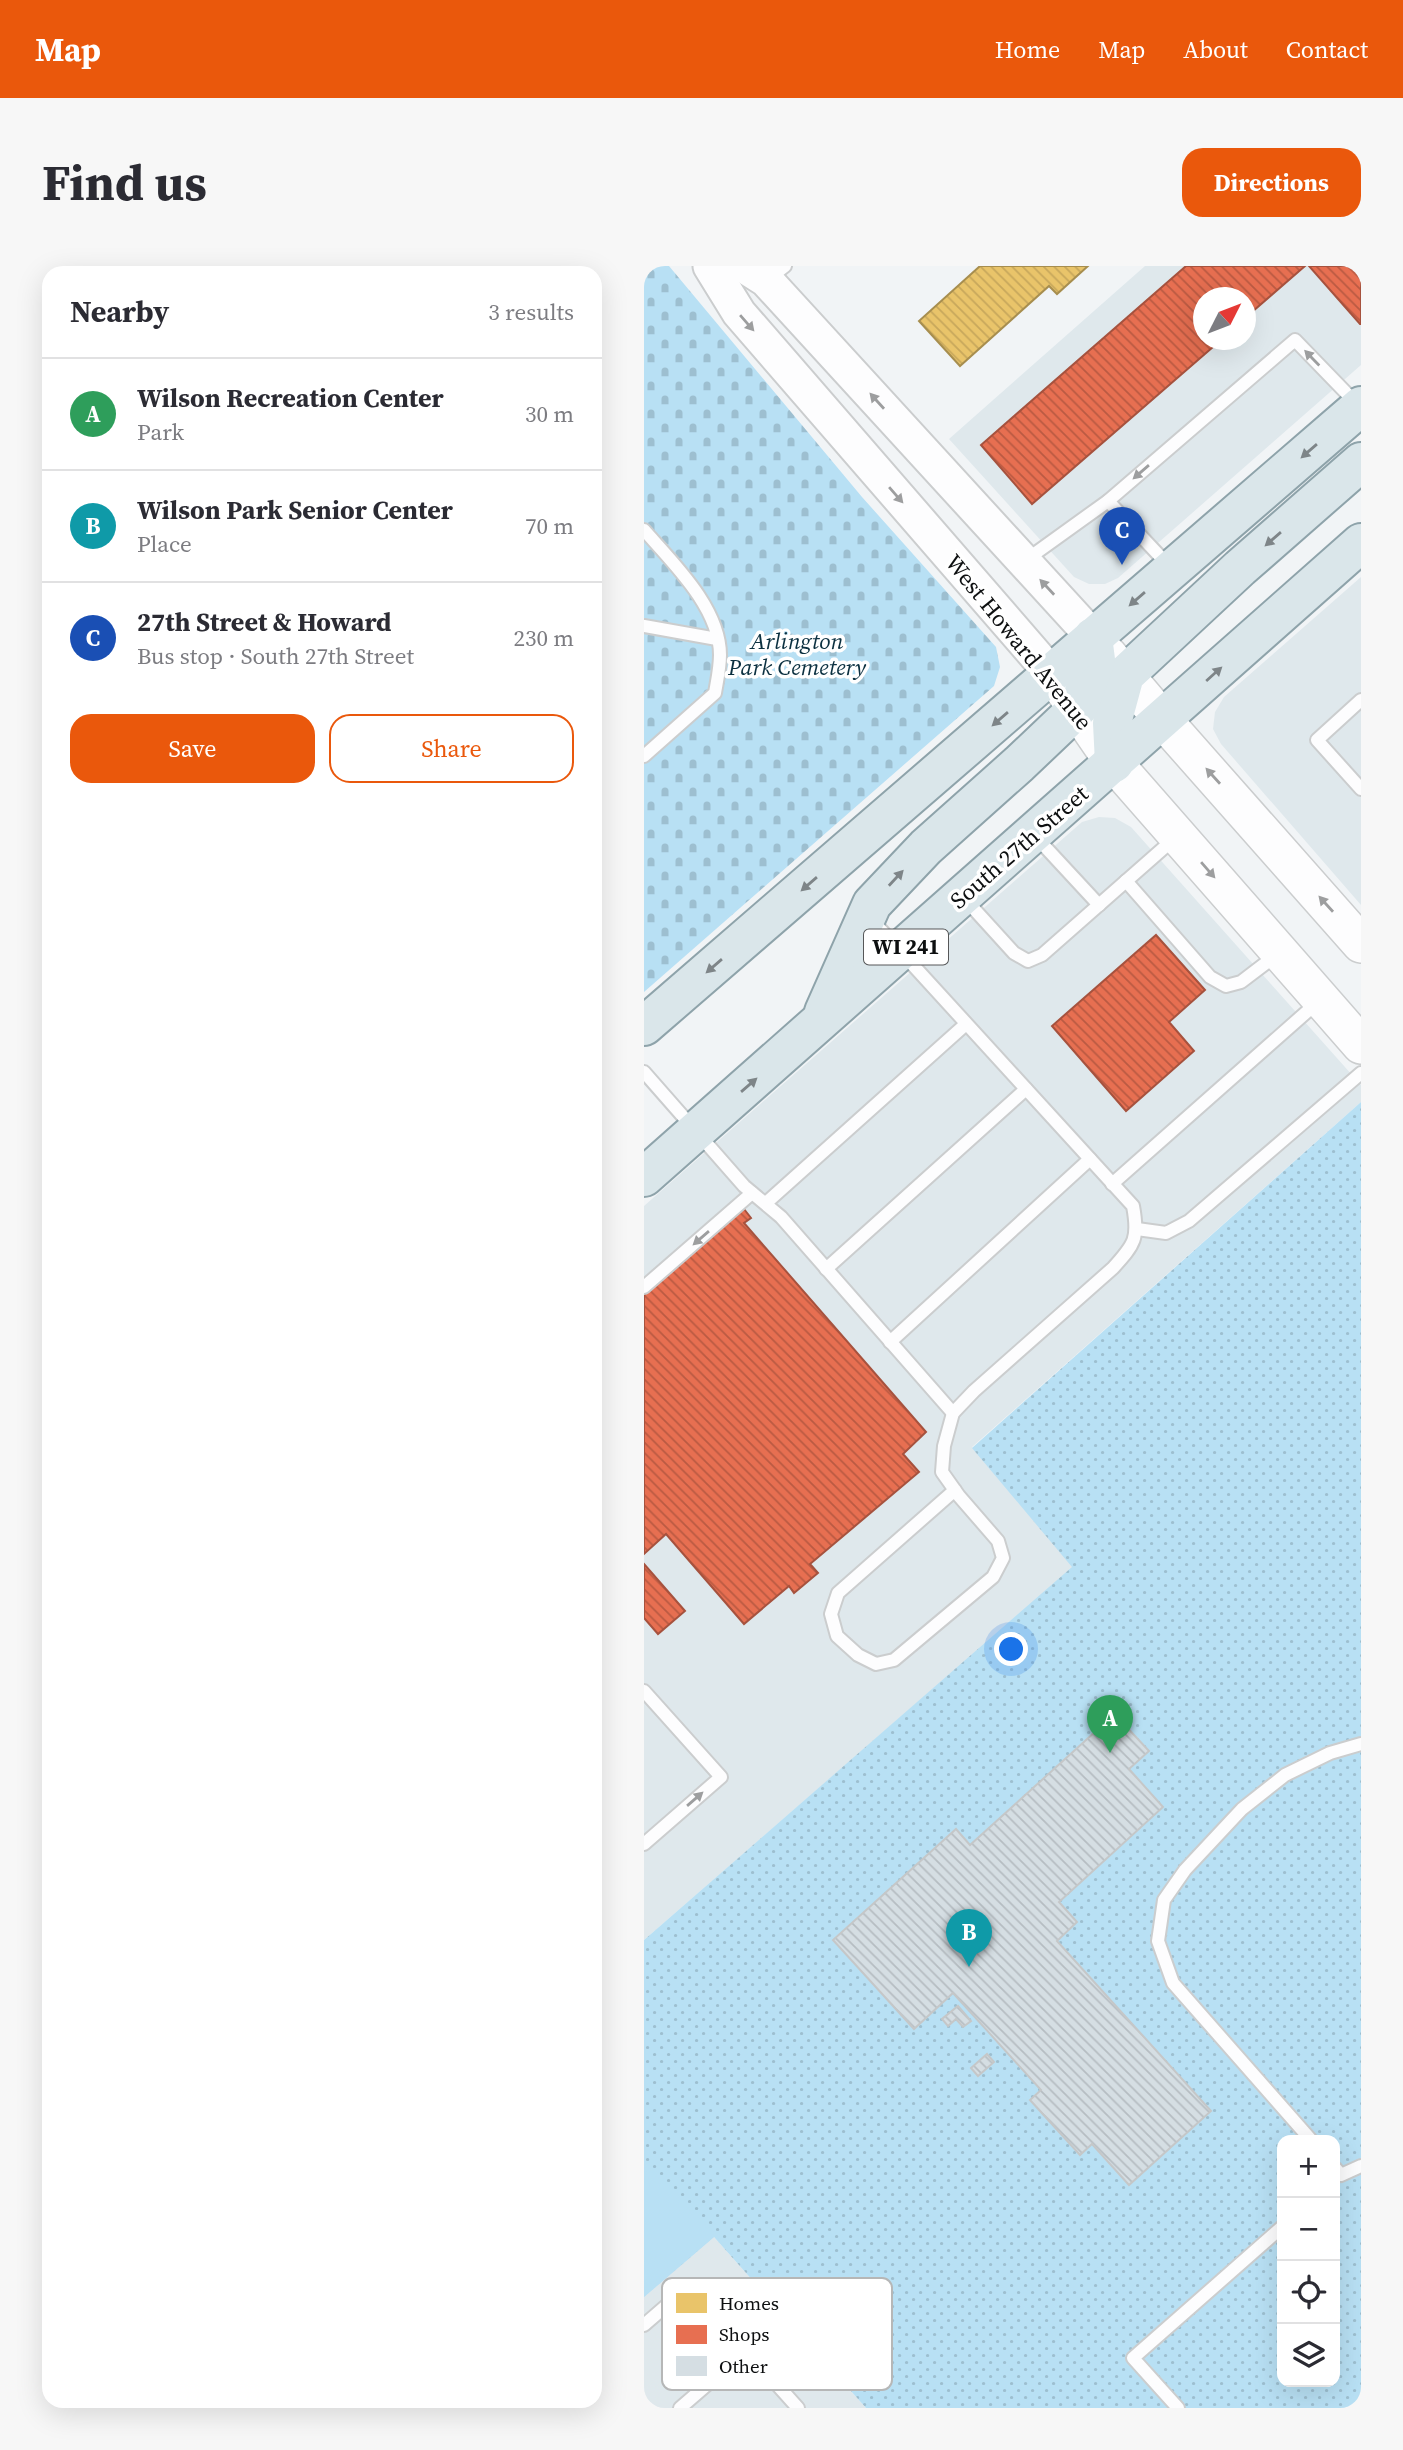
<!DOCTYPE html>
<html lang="en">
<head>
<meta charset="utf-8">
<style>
	:root { --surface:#fff; --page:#f7f7f7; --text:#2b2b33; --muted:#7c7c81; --line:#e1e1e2; --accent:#ea580c }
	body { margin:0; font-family:"Source Serif 4",serif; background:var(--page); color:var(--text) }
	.controls { position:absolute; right:21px; bottom:21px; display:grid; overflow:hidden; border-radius:14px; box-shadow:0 7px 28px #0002 }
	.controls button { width:63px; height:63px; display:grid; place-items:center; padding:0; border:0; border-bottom:2px solid var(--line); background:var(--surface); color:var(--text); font:35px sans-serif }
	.compass { position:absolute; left:549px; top:21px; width:63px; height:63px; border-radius:50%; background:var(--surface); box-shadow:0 7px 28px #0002; rotate:48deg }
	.you { position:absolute; left:368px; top:1384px; width:24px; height:24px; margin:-18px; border:5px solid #fff; border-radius:50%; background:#1a73e8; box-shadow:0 0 0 10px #1a73e833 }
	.badge { display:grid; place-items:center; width:46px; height:46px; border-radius:50%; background:var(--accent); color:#fff; font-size:23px; font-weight:700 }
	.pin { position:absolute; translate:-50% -58px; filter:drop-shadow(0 2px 4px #0008) }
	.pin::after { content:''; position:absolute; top:37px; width:24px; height:21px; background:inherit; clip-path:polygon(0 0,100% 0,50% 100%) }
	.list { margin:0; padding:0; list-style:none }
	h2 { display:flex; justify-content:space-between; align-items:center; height:91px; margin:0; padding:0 28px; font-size:30px }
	h2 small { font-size:23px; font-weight:400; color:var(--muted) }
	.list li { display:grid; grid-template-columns:46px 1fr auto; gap:21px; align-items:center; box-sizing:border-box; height:112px; padding:0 28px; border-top:2px solid var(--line) }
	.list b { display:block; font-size:26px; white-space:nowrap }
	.list p { margin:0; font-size:23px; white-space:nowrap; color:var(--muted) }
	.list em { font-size:23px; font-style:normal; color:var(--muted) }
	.actions { display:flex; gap:14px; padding:21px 28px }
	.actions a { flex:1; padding:16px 0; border:2px solid var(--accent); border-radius:21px; text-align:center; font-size:24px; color:var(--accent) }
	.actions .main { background:var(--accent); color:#fff }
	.icon { flex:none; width:38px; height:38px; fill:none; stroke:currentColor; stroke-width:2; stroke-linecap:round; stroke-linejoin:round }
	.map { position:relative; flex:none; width:717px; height:2142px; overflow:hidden; border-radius:21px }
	header { display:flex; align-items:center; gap:42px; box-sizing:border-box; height:98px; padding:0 35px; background:var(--accent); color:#fff }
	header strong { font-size:33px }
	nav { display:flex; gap:38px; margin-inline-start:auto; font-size:24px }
	.intro { display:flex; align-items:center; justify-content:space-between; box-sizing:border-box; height:168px; padding:0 42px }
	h1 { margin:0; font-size:49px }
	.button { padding:18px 32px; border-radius:21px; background:var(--accent); color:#fff; font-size:24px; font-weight:700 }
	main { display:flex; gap:42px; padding:0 42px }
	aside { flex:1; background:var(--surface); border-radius:21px; box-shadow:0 7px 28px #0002 }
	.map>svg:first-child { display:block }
	.built { fill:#dfe8ec; fill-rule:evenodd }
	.green { fill:url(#green-dots); fill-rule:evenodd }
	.cemetery { fill:url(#cemetery-stones) }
	.pitch { fill:#b8e0f4 }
	.homes { fill:url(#homes-back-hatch); stroke:#a78e4f; stroke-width:2 }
	.shops { fill:url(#shops-back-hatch); stroke:#a6523e; stroke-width:2 }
	.building { fill:url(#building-back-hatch); stroke:#c5c7c8; stroke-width:2 }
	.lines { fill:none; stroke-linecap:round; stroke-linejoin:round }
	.service-casing { stroke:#cbcdce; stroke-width:16 }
	.tertiary-casing { stroke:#cbcdce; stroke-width:37 }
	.secondary-casing { stroke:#cbcdce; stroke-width:40 }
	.primary-casing { stroke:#8ea3aa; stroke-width:42 }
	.service { stroke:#fdfdfe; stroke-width:12 }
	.tertiary { stroke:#fdfdfe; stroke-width:33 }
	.secondary { stroke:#fdfdfe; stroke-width:37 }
	.primary { stroke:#dae6ea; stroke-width:38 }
	.oneway { fill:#9d9e9f }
	.oneway2 { fill:#7e8588 }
	.labels { text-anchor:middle; stroke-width:7; stroke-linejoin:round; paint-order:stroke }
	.shield { fill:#fff; stroke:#565758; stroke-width:2 }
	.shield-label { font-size:21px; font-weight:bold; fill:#0d0f10 }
	.park-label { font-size:23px; font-style:italic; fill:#0b3040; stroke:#fff }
	.street-label { font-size:23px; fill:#0d0f10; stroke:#fff }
	.key { fill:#fff; stroke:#b6b7b7; stroke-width:2 }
	.key-label { font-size:19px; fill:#0d0f10 }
</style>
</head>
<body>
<header>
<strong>Map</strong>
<nav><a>Home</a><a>Map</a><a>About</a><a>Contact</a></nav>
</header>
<div class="intro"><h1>Find us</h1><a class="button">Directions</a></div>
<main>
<aside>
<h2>Nearby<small>3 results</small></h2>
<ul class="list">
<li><span class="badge" style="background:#2e9e5b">A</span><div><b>Wilson Recreation Center</b><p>Park</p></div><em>30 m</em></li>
<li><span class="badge" style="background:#0f9aa8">B</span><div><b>Wilson Park Senior Center</b><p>Place</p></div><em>70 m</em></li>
<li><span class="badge" style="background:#1a4fb4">C</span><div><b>27th Street &amp; Howard</b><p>Bus stop · South 27th Street</p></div><em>230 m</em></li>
</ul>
<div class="actions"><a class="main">Save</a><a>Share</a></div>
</aside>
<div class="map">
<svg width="717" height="2142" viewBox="0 0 717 2142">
	<defs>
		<pattern id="green-dots" width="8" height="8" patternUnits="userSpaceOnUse" patternTransform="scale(1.75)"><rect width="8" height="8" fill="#b8e0f4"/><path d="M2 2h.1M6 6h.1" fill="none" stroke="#9dbfd0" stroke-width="1.8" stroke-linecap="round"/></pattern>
		<pattern id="cemetery-stones" width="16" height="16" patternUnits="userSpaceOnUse" patternTransform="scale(1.75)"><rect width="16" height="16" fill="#b8e0f4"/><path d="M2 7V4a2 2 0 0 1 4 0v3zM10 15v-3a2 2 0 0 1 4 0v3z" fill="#9dbfd0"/></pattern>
		<pattern id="homes-back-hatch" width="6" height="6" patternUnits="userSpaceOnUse" patternTransform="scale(1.75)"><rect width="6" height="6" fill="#e9c46a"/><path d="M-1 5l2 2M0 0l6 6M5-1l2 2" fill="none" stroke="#c7a75b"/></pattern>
		<pattern id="shops-back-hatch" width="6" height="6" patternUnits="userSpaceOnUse" patternTransform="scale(1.75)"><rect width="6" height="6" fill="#e76f51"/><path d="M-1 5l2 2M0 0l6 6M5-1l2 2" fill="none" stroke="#ba5a42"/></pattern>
		<pattern id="building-back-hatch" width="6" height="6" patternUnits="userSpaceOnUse" patternTransform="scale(1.75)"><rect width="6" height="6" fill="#d5dee3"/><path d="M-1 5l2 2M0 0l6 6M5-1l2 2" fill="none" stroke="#b6bdc2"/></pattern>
	</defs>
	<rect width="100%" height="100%" fill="#f1f4f6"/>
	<g class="built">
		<path d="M 501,0 L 717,0 L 717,99 L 474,312 L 461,318 L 445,318 L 430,311 L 305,173 ZM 559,32 L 601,32 L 601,74 L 559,74 Z"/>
		<path d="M 717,311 L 717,639 L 577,478 L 569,463 L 571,446 L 580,431 Z"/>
		<path d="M 455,551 L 471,552 L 487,561 L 717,819 L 717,836 L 328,1181 L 429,1301 L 0,1674 L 0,940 L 438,556 Z"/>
		<path d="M 70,1971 L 222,2142 L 0,2142 L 0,2031 Z"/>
	</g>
	<path class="green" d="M 717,836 L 717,2142 L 222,2142 L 70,1971 L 0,2031 L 0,1674 L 428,1301 L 328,1182 ZM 638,1874 L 691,1874 L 691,2116 L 638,2116 Z"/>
	<path class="cemetery" d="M 0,0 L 25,0 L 218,231 L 352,381 L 356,401 L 350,420 L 0,726 Z"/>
	<path class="pitch" d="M 0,1893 L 70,1971 L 0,2031 Z"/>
	<path class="homes" d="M 336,0 L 444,0 L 413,28 L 405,20 L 316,100 L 275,55 Z"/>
	<g class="shops">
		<path d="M 542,0 L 661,0 L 601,52 L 601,32 L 559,32 L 559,74 L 577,74 L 388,238 L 337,179 Z"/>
		<path d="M 665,0 L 717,0 L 717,58 L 716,58 Z"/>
		<path d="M 512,669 L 561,724 L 525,756 L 550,785 L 482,845 L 408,760 Z"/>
		<path d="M 100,943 L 107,952 L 100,957 L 282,1166 L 259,1188 L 275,1206 L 166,1298 L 174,1307 L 150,1327 L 145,1320 L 100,1358 L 22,1268 L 0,1288 L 0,1029 Z"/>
		<path d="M 0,1298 L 41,1345 L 14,1368 L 0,1352 Z"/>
	</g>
	<g class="building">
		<path d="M 477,1455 L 505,1485 L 485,1503 L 519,1541 L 415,1636 L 433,1656 L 413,1675 L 567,1845 L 485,1919 L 448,1878 L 436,1889 L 386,1834 L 397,1824 L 309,1727 L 270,1763 L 189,1674 L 312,1563 L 326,1579 L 452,1465 L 458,1472 Z"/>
		<path d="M 314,1740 L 327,1755 L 319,1761 L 312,1753 L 304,1760 L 298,1753 Z"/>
		<path d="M 343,1788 L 350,1796 L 334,1810 L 327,1802 Z"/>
	</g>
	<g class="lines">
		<defs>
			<g id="service">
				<path d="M 123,14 L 141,0"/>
				<path d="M 464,235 L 526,301"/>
				<path d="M 0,264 C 29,297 76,342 76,389 C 76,402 73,415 71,427 L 0,490"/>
				<path d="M 382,294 L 464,235 L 651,74 L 713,138"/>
				<path d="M 0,360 L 73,373"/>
				<path d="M 717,434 L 673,474 L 717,523"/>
				<path d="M 392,571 L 455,639"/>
				<path d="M 482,615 L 566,711 L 582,720 L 597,716 L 635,687"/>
				<path d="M 320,632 L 370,687 L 384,695 L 398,689 L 531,572"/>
				<path d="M 226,652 L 489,940 C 495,972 491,978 469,1002 L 330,1125 L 309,1147 L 300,1180 L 298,1206 L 315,1230 L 354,1275 L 359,1292 L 349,1311 L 250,1394 L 232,1398 L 214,1389 L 193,1370 L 187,1348 L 194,1327 L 311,1224"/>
				<path d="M 0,806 L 100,920 L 137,951 L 309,1147"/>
				<path d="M 468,918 L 675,735"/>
				<path d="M 122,937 L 322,758"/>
				<path d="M 493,963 L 522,967 L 545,955 L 717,807"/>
				<path d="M 182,1003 L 382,823"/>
				<path d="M 0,1021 L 108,927"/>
				<path d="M 246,1076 L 446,893"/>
				<path d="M 0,1425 L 77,1511 L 0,1578"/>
				<path d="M 667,1874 L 529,1717 L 514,1675 L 520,1634 L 541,1604 L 598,1543 L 641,1509 L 686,1487 L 717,1478"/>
				<path d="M 691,1902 L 697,1909 L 717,1900"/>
				<path d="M 0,2059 L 45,2020 L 154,2142"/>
				<path d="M 36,2142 L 102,2085"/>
				<path d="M 534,2142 L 489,2092 L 638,1961"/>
			</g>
			<g id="tertiary">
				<path d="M 66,0 L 95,47 L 408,408"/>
				<path d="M 100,0 L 122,14 L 449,371"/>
			</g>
			<g id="secondary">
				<path d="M 464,389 L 519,454 L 717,678"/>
				<path d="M 415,417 L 470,497 L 717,779"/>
			</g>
			<g id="primary">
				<path d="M 470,497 L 468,457 L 481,409 L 596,302 L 717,196"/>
				<path d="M 180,746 L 228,638 L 282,581 L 375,498 L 434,442 L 452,394 L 449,371"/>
				<path d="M 0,760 L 717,140"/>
				<path d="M 0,911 L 717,277"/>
			</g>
		</defs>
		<use href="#service" class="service-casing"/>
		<use href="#tertiary" class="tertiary-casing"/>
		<use href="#secondary" class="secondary-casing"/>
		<use href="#primary" class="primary-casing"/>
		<use href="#service" class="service"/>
		<use href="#tertiary" class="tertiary"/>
		<use href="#secondary" class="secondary"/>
		<use href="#primary" class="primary"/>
	</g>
	<defs><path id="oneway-solid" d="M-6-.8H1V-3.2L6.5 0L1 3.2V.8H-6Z" transform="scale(1.75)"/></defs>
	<g class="oneway">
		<use href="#oneway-solid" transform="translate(103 57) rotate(49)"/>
		<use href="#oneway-solid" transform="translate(668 92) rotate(-134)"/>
		<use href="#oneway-solid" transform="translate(233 135) rotate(-132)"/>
		<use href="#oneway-solid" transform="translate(497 206) rotate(139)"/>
		<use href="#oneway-solid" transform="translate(252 229) rotate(49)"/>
		<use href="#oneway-solid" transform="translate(403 321) rotate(-133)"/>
		<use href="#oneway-solid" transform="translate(569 510) rotate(-132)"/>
		<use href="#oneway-solid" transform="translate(564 604) rotate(49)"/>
		<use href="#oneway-solid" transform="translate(682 638) rotate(-132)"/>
		<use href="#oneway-solid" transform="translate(57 972) rotate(139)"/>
		<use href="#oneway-solid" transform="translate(51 1533) rotate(-41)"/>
	</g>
	<g class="oneway2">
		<use href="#oneway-solid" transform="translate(665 185) rotate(139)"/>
		<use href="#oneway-solid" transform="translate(629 273) rotate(139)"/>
		<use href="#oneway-solid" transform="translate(493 333) rotate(139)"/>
		<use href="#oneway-solid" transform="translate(570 408) rotate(-42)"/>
		<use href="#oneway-solid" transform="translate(356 453) rotate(139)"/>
		<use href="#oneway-solid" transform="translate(252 612) rotate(-47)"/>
		<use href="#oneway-solid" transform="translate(165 618) rotate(139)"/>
		<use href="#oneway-solid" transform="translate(70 700) rotate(139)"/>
		<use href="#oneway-solid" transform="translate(105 819) rotate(-41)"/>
	</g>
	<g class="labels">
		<rect class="shield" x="220" y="663.5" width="84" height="35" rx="5"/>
		<g class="shield-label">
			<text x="262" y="688">WI 241</text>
		</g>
		<g class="park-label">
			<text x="153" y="383">Arlington<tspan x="153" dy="26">Park Cemetery</tspan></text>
		</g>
		<g class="street-label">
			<text transform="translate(375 376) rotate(51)" y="8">West Howard Avenue</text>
			<text transform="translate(375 581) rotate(-41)" y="8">South 27th Street</text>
		</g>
	</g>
	<rect x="18" y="2012" width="230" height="112" rx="10" class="key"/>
	<rect x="32" y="2027" width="31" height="20" fill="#e9c46a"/>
	<rect x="32" y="2059" width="31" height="19" fill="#e76f51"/>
	<rect x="32" y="2090" width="31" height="20" fill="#d5dee3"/>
	<g class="key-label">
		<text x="75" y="2044">Homes</text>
		<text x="75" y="2075">Shops</text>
		<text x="75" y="2107">Other</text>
	</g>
</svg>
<div class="controls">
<button>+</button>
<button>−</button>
<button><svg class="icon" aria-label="locate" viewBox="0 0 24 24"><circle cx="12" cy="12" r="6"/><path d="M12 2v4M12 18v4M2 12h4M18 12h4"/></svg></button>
<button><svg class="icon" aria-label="layers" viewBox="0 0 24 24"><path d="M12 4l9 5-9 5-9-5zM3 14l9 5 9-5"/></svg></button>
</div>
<svg class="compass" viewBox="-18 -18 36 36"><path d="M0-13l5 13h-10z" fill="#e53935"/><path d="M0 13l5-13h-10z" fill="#7c7c81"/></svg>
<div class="you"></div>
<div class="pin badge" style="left:466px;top:1487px;background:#2e9e5b">A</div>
<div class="pin badge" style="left:325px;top:1701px;background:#0f9aa8">B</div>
<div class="pin badge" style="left:478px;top:299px;background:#1a4fb4">C</div>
</div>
</main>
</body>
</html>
